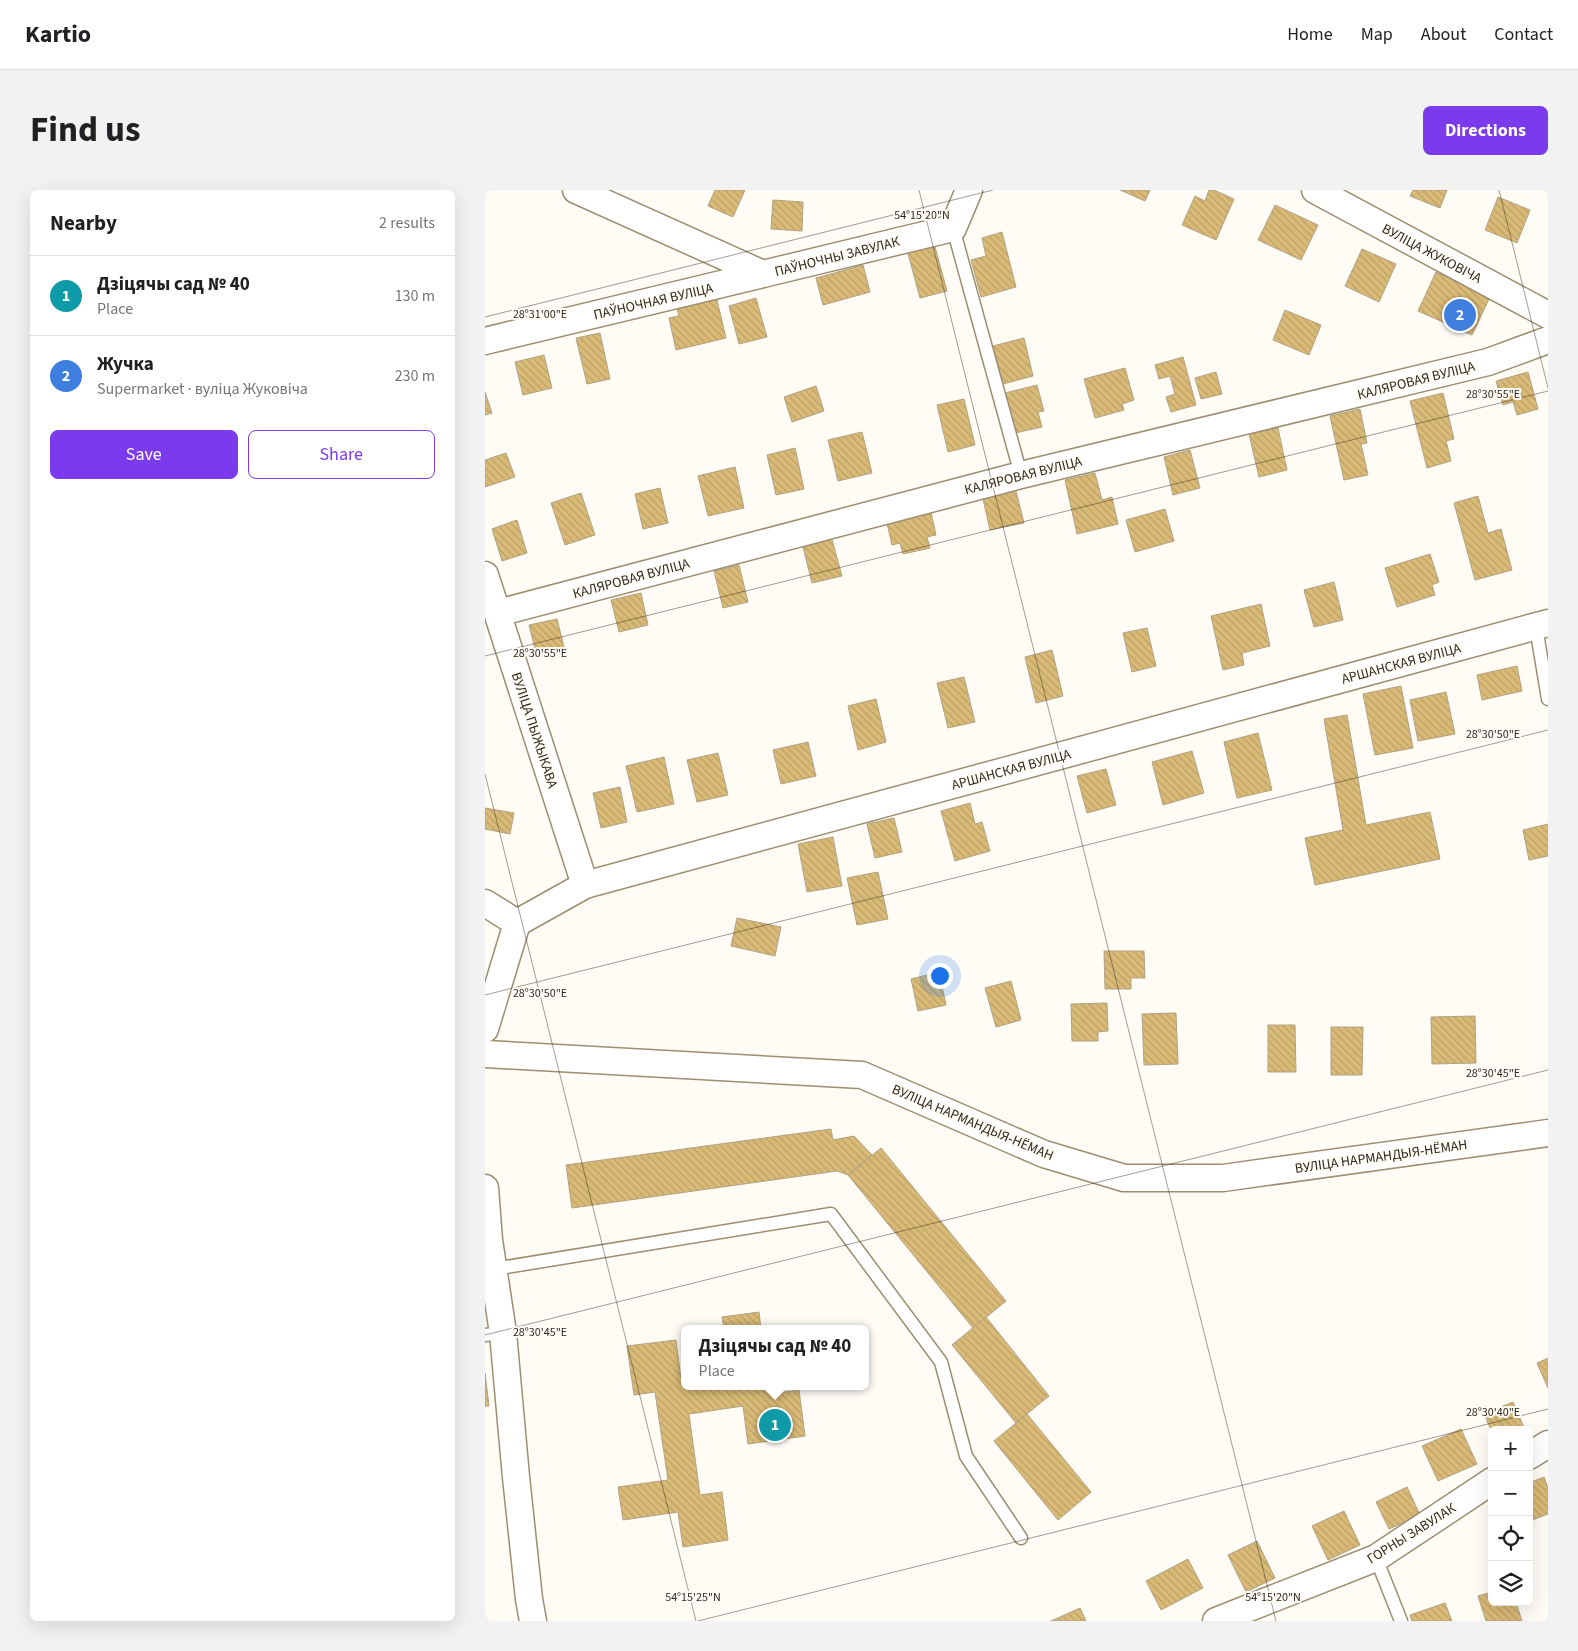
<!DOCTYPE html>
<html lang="en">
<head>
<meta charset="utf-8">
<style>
	:root { --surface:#fff; --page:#f2f2f2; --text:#202124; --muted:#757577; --line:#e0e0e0; --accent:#7c3aed }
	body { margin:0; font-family:"Source Sans 3",sans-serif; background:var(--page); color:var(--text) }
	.controls { position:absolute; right:15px; bottom:15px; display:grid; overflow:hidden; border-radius:8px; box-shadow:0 5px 20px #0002 }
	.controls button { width:45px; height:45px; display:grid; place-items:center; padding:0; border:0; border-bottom:1px solid var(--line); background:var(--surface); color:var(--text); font:25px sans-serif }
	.you { position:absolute; left:454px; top:785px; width:18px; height:18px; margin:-12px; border:4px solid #fff; border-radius:50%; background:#1a73e8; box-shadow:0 0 0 8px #1a73e833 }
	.badge { display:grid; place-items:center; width:32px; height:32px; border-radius:50%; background:var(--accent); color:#fff; font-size:16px; font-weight:700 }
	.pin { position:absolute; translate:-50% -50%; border:2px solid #fff; box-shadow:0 1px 5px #0006 }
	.popup { position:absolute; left:196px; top:1135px; width:188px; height:65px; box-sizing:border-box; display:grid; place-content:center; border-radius:8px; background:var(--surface); filter:drop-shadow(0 1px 4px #0005); font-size:16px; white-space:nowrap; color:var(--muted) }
	.popup b { font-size:19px; color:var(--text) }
	.popup::after { content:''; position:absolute; left:50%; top:100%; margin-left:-10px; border:10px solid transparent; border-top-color:var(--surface) }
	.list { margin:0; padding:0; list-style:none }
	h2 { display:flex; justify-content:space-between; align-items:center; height:65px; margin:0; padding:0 20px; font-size:21px }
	h2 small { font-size:16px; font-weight:400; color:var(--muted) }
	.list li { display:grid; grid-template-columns:32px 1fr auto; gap:15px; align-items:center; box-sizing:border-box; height:80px; padding:0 20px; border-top:1px solid var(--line) }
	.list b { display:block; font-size:19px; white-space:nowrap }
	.list p { margin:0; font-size:16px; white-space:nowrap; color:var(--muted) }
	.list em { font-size:16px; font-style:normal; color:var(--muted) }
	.actions { display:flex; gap:10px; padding:15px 20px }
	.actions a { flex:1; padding:11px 0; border:1px solid var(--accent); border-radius:8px; text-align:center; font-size:18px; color:var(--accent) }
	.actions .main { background:var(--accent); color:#fff }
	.icon { flex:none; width:28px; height:28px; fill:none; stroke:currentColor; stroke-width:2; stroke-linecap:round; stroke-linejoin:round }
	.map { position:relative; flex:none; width:1063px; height:1431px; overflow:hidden; border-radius:8px }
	header { display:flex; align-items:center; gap:30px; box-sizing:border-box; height:70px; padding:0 25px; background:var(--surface); border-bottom:1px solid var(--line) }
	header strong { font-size:24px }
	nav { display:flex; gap:28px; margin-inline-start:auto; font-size:18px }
	.intro { display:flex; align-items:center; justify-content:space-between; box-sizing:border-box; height:120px; padding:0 30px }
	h1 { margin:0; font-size:35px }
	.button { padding:12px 22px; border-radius:8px; background:var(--accent); color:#fff; font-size:18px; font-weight:700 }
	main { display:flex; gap:30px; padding:0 30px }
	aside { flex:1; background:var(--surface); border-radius:8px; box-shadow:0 5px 20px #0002 }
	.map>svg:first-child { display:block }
	.building { fill:url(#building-back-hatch); stroke:#b1a283 }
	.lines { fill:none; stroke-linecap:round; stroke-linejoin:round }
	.lane-casing { stroke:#9d8e6f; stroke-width:15 }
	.street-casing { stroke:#9d8e6f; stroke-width:29 }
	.lane { stroke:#fff; stroke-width:12 }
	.street { stroke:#fff; stroke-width:26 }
	.ticks { fill:none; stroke:#2f291d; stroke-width:1; stroke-opacity:0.45 }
	.labels { text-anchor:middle; stroke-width:4; stroke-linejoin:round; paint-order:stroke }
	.street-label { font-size:14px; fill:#2f291d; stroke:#fffbf5 }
	.ticks-label { font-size:12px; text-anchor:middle; fill:#2f291d; stroke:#fffbf5; stroke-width:4; stroke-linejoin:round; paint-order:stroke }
</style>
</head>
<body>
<header>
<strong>Kartio</strong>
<nav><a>Home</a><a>Map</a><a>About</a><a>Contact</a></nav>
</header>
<div class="intro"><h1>Find us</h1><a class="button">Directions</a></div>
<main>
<aside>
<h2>Nearby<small>2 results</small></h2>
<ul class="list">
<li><span class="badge" style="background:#0f9aa8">1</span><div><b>Дзіцячы сад № 40</b><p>Place</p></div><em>130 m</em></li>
<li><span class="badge" style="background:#3f7fe0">2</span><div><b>Жучка</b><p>Supermarket · вуліца Жуковіча</p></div><em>230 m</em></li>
</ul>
<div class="actions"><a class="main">Save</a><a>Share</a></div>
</aside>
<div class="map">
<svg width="1063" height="1431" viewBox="0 0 1063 1431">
	<defs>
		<pattern id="building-back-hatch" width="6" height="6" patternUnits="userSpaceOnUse" patternTransform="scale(1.25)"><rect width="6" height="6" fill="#daba77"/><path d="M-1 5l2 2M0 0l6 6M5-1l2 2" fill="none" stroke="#bba066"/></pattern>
	</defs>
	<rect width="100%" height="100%" fill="#fffbf5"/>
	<g class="building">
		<path d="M 230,0 L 260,0 L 248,27 L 223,16 Z"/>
		<path d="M 635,0 L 665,0 L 660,11 Z"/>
		<path d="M 724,0 L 729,0 L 749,9 L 731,50 L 697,35 L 710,6 L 720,11 Z"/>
		<path d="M 928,0 L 962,0 L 955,18 L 925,6 Z"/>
		<path d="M 1013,7 L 1045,20 L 1032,53 L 1000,40 Z"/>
		<path d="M 288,10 L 318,12 L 317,41 L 286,39 Z"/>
		<path d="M 790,15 L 833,35 L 816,70 L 773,50 Z"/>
		<path d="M 517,42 L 531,97 L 496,107 L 486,70 L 501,66 L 497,48 Z"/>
		<path d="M 449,53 L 462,101 L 435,108 L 422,60 Z"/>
		<path d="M 877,59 L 911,74 L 894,112 L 860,96 Z"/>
		<path d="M 378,75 L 385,102 L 338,115 L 331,88 Z"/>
		<path d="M 951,82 L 1005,107 L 987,145 L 933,121 Z"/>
		<path d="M 231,106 L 241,148 L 191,160 L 184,128 L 194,126 L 191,115 Z"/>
		<path d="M 271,108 L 282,147 L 254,154 L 244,116 Z"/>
		<path d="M 800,120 L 836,135 L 824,165 L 788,150 Z"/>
		<path d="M 115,143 L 125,189 L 102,194 L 91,148 Z"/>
		<path d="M 539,148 L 548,186 L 518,194 L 508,156 Z"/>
		<path d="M 59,165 L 67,198 L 38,205 L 30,172 Z"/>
		<path d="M 698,167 L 711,215 L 686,222 L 681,207 L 690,204 L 685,186 L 674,189 L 670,175 Z"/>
		<path d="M 640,178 L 649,210 L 637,214 L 639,220 L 610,228 L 599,189 Z"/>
		<path d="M 731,182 L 737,204 L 716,209 L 710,188 Z"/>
		<path d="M 1043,182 L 1053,219 L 1032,225 L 1028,212 L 1018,215 L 1011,191 Z"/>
		<path d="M 552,195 L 559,221 L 553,222 L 557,237 L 526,244 L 516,204 Z"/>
		<path d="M 331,196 L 339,221 L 307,232 L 299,207 Z"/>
		<path d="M 0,202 L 7,223 L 0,225 Z"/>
		<path d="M 958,203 L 969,249 L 961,251 L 966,271 L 942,278 L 925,211 Z"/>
		<path d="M 479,209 L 490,255 L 463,262 L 452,215 Z"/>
		<path d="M 875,219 L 882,253 L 876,254 L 883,285 L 859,290 L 845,226 Z"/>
		<path d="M 793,238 L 802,280 L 774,287 L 764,244 Z"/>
		<path d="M 377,242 L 387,283 L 353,291 L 343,250 Z"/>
		<path d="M 310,258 L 319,299 L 291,305 L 282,265 Z"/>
		<path d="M 705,260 L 715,298 L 688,305 L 679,267 Z"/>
		<path d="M 21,263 L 30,287 L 0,297 L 0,270 Z"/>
		<path d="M 250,277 L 259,318 L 223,326 L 213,286 Z"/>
		<path d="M 610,283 L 617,310 L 627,307 L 633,334 L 592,344 L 580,290 Z"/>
		<path d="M 175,298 L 183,333 L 158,339 L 150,304 Z"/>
		<path d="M 531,301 L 539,333 L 505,340 L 498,309 Z"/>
		<path d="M 96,303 L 110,345 L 80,355 L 66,313 Z"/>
		<path d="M 993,306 L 1003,343 L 1016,339 L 1027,380 L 990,390 L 969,313 Z"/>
		<path d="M 445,318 L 451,345 L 442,347 L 445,358 L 418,364 L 415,353 L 407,355 L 401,329 Z"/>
		<path d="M 680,319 L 689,351 L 650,362 L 641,330 Z"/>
		<path d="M 32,330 L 42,363 L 17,371 L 7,339 Z"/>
		<path d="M 346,346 L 357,386 L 327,393 L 317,353 Z"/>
		<path d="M 945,364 L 954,392 L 947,395 L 950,405 L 912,417 L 900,378 Z"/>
		<path d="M 254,375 L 263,412 L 238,418 L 229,381 Z"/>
		<path d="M 849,392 L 858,430 L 829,437 L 819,400 Z"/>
		<path d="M 156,403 L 163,435 L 134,442 L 126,410 Z"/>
		<path d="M 776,414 L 785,456 L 757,463 L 759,475 L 738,480 L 726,426 Z"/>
		<path d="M 72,429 L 80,461 L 52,467 L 44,435 Z"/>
		<path d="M 662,438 L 671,476 L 647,482 L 638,443 Z"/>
		<path d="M 567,460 L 578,506 L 551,513 L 540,467 Z"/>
		<path d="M 1032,476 L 1037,501 L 997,510 L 992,485 Z"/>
		<path d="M 479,487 L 490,532 L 463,538 L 452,493 Z"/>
		<path d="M 916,496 L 928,558 L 890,565 L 878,504 Z"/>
		<path d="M 961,502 L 970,544 L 933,551 L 925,510 Z"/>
		<path d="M 391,509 L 401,552 L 373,560 L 363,516 Z"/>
		<path d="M 862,525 L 881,635 L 945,622 L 955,669 L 830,695 L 820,648 L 858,640 L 839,529 Z"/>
		<path d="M 773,543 L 787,600 L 752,608 L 739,552 Z"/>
		<path d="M 323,552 L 331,586 L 296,594 L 288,560 Z"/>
		<path d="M 707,561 L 719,603 L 678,615 L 667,572 Z"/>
		<path d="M 233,563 L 243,605 L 212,612 L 202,570 Z"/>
		<path d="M 179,567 L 189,614 L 152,622 L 141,576 Z"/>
		<path d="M 621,579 L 631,615 L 602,623 L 592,586 Z"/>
		<path d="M 135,597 L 142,632 L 116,638 L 108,603 Z"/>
		<path d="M 485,613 L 490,634 L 497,632 L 505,661 L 470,671 L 456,621 Z"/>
		<path d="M 0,618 L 29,623 L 25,644 L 0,639 Z"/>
		<path d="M 409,628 L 417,662 L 390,668 L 382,634 Z"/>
		<path d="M 1063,634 L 1063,666 L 1044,670 L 1038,640 Z"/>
		<path d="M 348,647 L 357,696 L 322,702 L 313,654 Z"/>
		<path d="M 393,682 L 403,729 L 372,735 L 362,688 Z"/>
		<path d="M 252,728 L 296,737 L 290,766 L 246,756 Z"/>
		<path d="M 619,761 L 659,761 L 660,788 L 646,788 L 646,799 L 620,799 Z"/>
		<path d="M 454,782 L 461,815 L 433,821 L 426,789 Z"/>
		<path d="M 526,791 L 536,830 L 511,837 L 500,798 Z"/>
		<path d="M 622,813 L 623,841 L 613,842 L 613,851 L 587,851 L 586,814 Z"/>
		<path d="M 691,823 L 693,874 L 659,875 L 657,824 Z"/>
		<path d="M 990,826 L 991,873 L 947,874 L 946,827 Z"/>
		<path d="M 783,835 L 810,835 L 811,882 L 783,882 Z"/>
		<path d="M 846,837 L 878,837 L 877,885 L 846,885 Z"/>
		<path d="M 346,939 L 348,950 L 369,946 L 387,965 L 363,985 L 352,981 L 87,1018 L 81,975 Z"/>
		<path d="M 396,958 L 521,1111 L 488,1138 L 363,985 Z"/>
		<path d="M 274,1122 L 276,1139 L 239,1139 L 237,1127 Z"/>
		<path d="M 501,1127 L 564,1206 L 531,1233 L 467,1155 Z"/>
		<path d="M 191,1150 L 196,1189 L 200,1188 L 200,1196 L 284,1196 L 285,1204 L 314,1200 L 320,1246 L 263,1254 L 258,1216 L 204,1224 L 215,1305 L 237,1302 L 243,1350 L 198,1357 L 193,1322 L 138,1330 L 133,1297 L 183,1290 L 170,1202 L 149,1205 L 142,1156 Z"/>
		<path d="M 1063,1168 L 1063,1198 L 1052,1173 Z"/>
		<path d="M 0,1183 L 4,1216 L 0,1216 Z"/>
		<path d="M 1028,1212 L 1040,1240 L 1007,1240 L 1007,1242 L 999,1224 Z"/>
		<path d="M 542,1224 L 606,1302 L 573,1330 L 509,1251 Z"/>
		<path d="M 976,1239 L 992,1274 L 953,1291 L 937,1256 Z"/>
		<path d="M 1059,1287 L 1063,1298 L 1063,1324 L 1045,1331 L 1044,1293 Z"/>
		<path d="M 922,1297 L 935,1325 L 904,1339 L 891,1312 Z"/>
		<path d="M 859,1321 L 875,1355 L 843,1370 L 827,1336 Z"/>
		<path d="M 772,1351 L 790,1388 L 761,1402 L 743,1365 Z"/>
		<path d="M 703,1369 L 718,1398 L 676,1420 L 661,1391 Z"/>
		<path d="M 1007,1402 L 1007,1412 L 1031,1412 L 1037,1431 L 1001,1431 L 993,1406 Z"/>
		<path d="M 960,1413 L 967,1431 L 927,1431 L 925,1425 Z"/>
		<path d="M 595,1418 L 601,1431 L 566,1431 Z"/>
	</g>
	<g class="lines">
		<defs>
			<g id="lane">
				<path d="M 468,38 L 536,285"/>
				<path d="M 1051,437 L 1063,509"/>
				<path d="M 9,1079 L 346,1024 L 456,1172 L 481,1266 L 536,1348"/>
				<path d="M 0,1145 L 18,1143"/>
				<path d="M 891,1368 L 916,1431"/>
			</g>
			<g id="street">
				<path d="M 91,0 L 278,84 L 468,38 L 484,0"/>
				<path d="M 830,0 L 1063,125"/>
				<path d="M 0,151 L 278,84"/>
				<path d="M 0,385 L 100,695"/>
				<path d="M 13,423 L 536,285 L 1003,172 L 1063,150"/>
				<path d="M 0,713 L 32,733 L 100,695 L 1063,433"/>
				<path d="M 0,839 L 32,733"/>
				<path d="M 0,864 L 377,885 L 559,964 L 639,988 L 738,988 L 1063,943"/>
				<path d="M 0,998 L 4,1050 L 18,1143 L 31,1287 L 44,1409 L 48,1431"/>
				<path d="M 1044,1266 L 1063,1254"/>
				<path d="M 731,1431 L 891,1368 L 1007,1291"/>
			</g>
		</defs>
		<use href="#lane" class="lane-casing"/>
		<use href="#street" class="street-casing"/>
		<use href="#lane" class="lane"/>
		<use href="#street" class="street"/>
	</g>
	<path class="ticks" d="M 434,0 L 791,1431M 1014,0 L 1063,198M 0,127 L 508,0M 0,466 L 1063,201M 0,584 L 211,1431M 0,805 L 1063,540M 0,1145 L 1063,880M 213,1431 L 1063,1219"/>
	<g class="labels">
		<g class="street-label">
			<text transform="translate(947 63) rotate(28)" y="5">ВУЛІЦА ЖУКОВІЧА</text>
			<text transform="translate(352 66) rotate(-14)" y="5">ПАЎНОЧНЫ ЗАВУЛАК</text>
			<text transform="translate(168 111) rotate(-13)" y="5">ПАЎНОЧНАЯ ВУЛІЦА</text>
			<text transform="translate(931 190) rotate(-14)" y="5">КАЛЯРОВАЯ ВУЛІЦА</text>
			<text transform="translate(538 285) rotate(-14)" y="5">КАЛЯРОВАЯ ВУЛІЦА</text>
			<text transform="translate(146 388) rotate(-15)" y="5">КАЛЯРОВАЯ ВУЛІЦА</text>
			<text transform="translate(916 473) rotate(-15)" y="5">АРШАНСКАЯ ВУЛІЦА</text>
			<text transform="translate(50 540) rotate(72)" y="5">ВУЛІЦА ПЫЖЫКАВА</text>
			<text transform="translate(526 579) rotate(-15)" y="5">АРШАНСКАЯ ВУЛІЦА</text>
			<text transform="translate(488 932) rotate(23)" y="5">ВУЛІЦА НАРМАНДЫЯ-НЁМАН</text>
			<text transform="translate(896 966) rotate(-8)" y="5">ВУЛІЦА НАРМАНДЫЯ-НЁМАН</text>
			<text transform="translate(926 1343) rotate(-32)" y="5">ГОРНЫ ЗАВУЛАК</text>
		</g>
	</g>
	<g class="ticks-label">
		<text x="437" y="29">54°15'20"N</text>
		<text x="55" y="128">28°31'00"E</text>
		<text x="1008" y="208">28°30'55"E</text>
		<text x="55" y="467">28°30'55"E</text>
		<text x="1008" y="548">28°30'50"E</text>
		<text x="55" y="807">28°30'50"E</text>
		<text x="1008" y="887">28°30'45"E</text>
		<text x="55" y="1146">28°30'45"E</text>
		<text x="1008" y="1226">28°30'40"E</text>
		<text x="208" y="1411">54°15'25"N</text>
		<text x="788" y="1411">54°15'20"N</text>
	</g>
</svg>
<div class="controls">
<button>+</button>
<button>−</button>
<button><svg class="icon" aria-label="locate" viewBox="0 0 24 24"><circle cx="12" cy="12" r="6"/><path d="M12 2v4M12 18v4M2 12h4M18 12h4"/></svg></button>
<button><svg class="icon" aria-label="layers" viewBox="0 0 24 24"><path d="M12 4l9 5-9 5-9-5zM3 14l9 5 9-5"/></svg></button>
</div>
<div class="you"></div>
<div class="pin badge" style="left:290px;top:1235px;background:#0f9aa8">1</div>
<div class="popup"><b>Дзіцячы сад № 40</b>Place</div>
<div class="pin badge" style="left:975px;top:125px;background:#3f7fe0">2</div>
</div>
</main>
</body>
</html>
